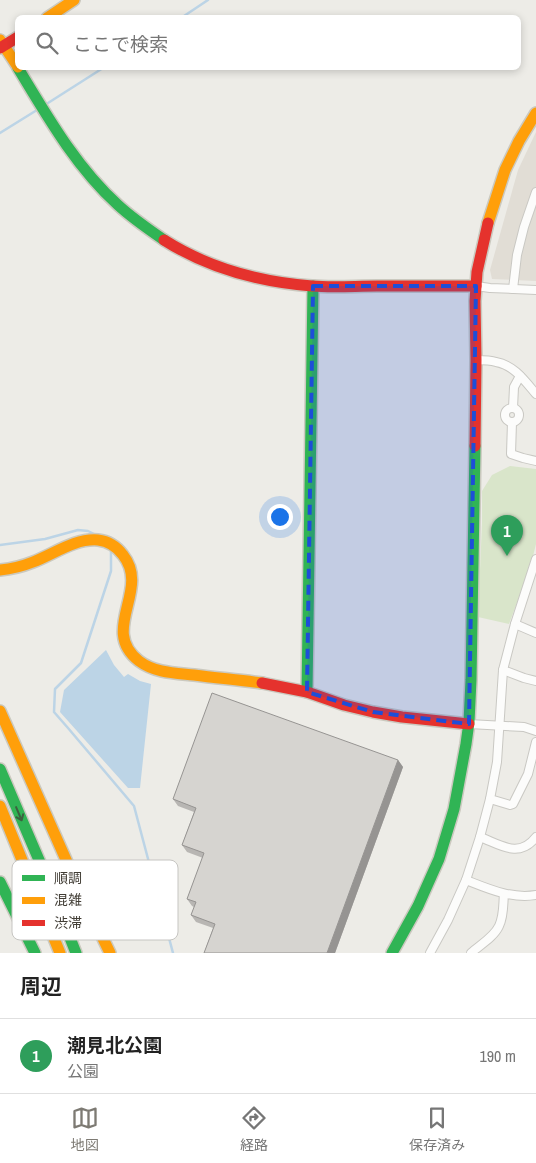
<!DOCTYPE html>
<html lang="ja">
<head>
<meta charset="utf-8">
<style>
	:root { --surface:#fff; --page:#f2f2f2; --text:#222; --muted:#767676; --line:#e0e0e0; --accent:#7d7a73 }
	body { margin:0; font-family:"Archivo Narrow","Noto Sans JP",sans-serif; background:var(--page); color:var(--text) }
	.you { position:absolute; left:279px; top:516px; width:18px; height:18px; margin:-12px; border:4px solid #fff; border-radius:50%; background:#1a73e8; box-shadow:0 0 0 8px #1a73e833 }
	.badge { display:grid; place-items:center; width:32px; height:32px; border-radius:50%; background:var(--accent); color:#fff; font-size:16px; font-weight:700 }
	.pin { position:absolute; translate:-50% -41px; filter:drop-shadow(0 1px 2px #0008) }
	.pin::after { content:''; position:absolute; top:26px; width:18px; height:15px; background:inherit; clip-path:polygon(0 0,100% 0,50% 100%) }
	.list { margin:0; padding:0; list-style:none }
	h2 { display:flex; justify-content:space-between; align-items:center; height:65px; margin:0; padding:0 20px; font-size:21px }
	h2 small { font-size:16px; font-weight:400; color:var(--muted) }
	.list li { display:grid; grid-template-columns:32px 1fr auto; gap:15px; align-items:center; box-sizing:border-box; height:75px; padding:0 20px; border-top:1px solid var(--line) }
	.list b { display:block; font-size:19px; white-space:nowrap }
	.list p { margin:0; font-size:16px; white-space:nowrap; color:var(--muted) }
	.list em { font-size:16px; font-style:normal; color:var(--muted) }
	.icon { flex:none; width:28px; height:28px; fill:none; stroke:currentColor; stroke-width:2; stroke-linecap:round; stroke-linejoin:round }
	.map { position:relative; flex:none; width:536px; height:953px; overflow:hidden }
	.search { position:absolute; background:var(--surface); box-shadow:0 2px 8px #0003; left:15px; right:15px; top:15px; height:55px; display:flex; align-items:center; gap:12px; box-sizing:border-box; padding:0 18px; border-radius:8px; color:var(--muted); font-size:19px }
	.sheet { height:140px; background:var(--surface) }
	nav { display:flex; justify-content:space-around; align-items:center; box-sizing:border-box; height:70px; border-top:1px solid var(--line); background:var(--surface); font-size:14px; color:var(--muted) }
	nav a { display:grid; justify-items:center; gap:2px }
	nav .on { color:var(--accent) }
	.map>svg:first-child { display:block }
	.residential { fill:#e1ddd5 }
	.green { fill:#d9e5ca }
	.water { fill:#bcd4e6 }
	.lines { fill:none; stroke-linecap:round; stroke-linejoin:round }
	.stream { stroke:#bcd4e6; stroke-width:2.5 }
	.street-tunnel { stroke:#cbc9c3; stroke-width:8; stroke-dasharray:8 4; stroke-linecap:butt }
	.street-casing { stroke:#c9c8c3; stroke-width:10 }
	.fast-casing { stroke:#cbc9bf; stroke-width:14 }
	.slow-casing { stroke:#cbc9bf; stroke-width:14 }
	.jam-casing { stroke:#cbc9bf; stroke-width:14 }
	.street { stroke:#fcfcfb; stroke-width:8 }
	.fast { stroke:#30b455; stroke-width:11 }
	.slow { stroke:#ff9f0a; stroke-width:11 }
	.jam { stroke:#e5322d; stroke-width:11 }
	.wall { fill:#b8b6b3 }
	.shaded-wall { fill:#969492 }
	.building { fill:#d6d4d0; stroke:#969492 }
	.oneway { stroke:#3c613f }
	.marked { fill:#1d4ed8; fill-opacity:0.2; stroke:#1d4ed8; stroke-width:4; stroke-dasharray:10 6; stroke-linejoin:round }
	.key { fill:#fff; stroke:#c6c5c2; stroke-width:1 }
	.key-label { font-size:14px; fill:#413d35 }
</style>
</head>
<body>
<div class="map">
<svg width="536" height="953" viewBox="0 0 536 953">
	<rect width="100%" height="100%" fill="#edece7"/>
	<path class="residential" d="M 536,132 L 536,281 L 492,279 L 490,270 L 518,170 Z"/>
	<path class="green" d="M 510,466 L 536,469 L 536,544 L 530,568 L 509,624 L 478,617 L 482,523 L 482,491 L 492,475 Z"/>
	<path class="water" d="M 106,650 L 114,665 L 124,677 L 128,674 L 140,681 L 151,684 L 140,788 L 128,788 L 60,712 L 64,690 Z"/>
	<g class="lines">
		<g class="stream">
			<path d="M 181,18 L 208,0"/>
			<path d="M 48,103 L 103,68"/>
			<path d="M 0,133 L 37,110"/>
			<path d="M 0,545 L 45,539 L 78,530 L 88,531 L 98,536"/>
			<path d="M 110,549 L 111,551 L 111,571 L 81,663 L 55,689 L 54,712 L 68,728 L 134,806 L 173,953"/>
		</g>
		<path class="street-tunnel" d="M 29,908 L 79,889"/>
		<defs>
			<g id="street">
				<path d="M 476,286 L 490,288 L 536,290"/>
				<path d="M 513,289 L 517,255 L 524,227 L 536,192"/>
				<path d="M 476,360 C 483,360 490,360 496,362 C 514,365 525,381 536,394"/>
				<path d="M 513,408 L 514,387 L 520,376"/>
				<circle cx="512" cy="415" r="7"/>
				<path d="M 512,422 L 511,454 L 523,458 L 536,461"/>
				<path d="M 515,624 L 536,633"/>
				<path d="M 503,670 L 524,678 L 536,681"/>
				<path d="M 469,724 L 524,727 L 536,731"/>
				<path d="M 490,799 L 510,805 L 513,804 L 528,774 L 536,742"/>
				<path d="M 480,837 C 501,845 519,859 536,837"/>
				<path d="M 466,880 C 489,889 511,899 536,895"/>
				<path d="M 14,911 L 29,908"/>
				<path d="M 430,953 L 448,920 L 466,880 L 480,837 L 490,799 L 497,762 L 503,670 L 515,624 L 536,559"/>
				<path d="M 471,953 C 480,945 494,937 499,926 C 504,916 503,904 504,894"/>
			</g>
			<g id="fast">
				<path d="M 18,68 C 47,116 76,167 118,205 C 132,218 148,229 164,240"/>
				<path d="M 307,692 L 313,286"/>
				<path d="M 0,769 L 42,867 L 76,953"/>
				<path d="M 0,882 L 35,953"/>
				<path d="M 392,953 L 418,906 L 439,859 L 454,809 L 466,744 L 469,722 L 471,680 L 475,446"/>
			</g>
			<g id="slow">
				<path d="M 47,18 L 74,0"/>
				<path d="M 0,40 L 18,67"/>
				<path d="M 488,223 L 505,170 L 519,141 L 536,113"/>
				<path d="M 0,570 C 11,569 23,566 33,562 C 54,554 75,538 98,540 C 108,541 117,547 123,555 C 151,590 99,630 139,661 C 155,673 175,673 194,675 C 217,678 240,680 262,683"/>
				<path d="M 0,711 L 79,889 L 110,953"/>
				<path d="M 0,806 L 60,953"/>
			</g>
			<g id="jam">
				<path d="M 0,48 L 18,37"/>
				<path d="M 164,240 C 208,268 261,282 312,286 C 334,288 355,286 377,286 C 410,286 443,286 476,286"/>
				<path d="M 475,446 L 476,360 L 475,301 L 477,272 L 488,223"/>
				<path d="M 262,683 L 307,692 L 344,705 L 373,712 L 402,717 L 469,724"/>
			</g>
		</defs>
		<use href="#street" class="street-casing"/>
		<use href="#fast" class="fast-casing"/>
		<use href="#slow" class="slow-casing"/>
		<use href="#jam" class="jam-casing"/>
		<use href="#street" class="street"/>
		<use href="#fast" class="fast"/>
		<use href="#slow" class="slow"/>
		<use href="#jam" class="jam"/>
	</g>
	<path class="wall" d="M 398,760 L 403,767 L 335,953 L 204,953 L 213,928 L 196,922 L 191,915 L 194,907 L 192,906 L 187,899 L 203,858 L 187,852 L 182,845 L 194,812 L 178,806 L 173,799 Z"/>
	<path class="shaded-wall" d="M 398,760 L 403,767 L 335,953 L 327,953 Z"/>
	<path class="building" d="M 212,693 L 398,760 L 327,953 L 204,953 L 215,924 L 191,915 L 196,902 L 187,899 L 204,853 L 182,845 L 196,808 L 173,799 Z"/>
	<defs><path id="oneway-shaft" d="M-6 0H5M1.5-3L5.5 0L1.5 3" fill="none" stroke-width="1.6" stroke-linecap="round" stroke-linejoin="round" transform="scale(1.25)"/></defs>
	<use class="oneway" href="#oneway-shaft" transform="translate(19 814) rotate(67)"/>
	<path class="marked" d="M 313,286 L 476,286 L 469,724 L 373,712 L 307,692 Z"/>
	<rect x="12" y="860" width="166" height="80" rx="8" class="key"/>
	<rect x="22" y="875" width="23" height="6" fill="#30b455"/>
	<rect x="22" y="897" width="23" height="7" fill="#ff9f0a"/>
	<rect x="22" y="920" width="23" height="6" fill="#e5322d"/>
	<g class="key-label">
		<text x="54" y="883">順調</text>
		<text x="54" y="905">混雑</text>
		<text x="54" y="928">渋滞</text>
	</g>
</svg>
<div class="you"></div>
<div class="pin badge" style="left:507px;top:556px;background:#2e9e5b">1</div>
<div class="search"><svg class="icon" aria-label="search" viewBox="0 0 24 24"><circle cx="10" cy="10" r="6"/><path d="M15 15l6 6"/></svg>ここで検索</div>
</div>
<section class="sheet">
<h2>周辺<small></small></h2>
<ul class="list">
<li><span class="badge" style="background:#2e9e5b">1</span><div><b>潮見北公園</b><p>公園</p></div><em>190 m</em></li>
</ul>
</section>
<nav>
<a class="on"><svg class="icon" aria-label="map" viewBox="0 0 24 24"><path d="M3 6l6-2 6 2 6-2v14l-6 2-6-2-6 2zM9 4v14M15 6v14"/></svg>地図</a>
<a><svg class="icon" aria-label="directions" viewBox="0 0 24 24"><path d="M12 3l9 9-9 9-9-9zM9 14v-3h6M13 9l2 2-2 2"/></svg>経路</a>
<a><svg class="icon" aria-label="saved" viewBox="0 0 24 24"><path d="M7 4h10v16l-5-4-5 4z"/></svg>保存済み</a>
</nav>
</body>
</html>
